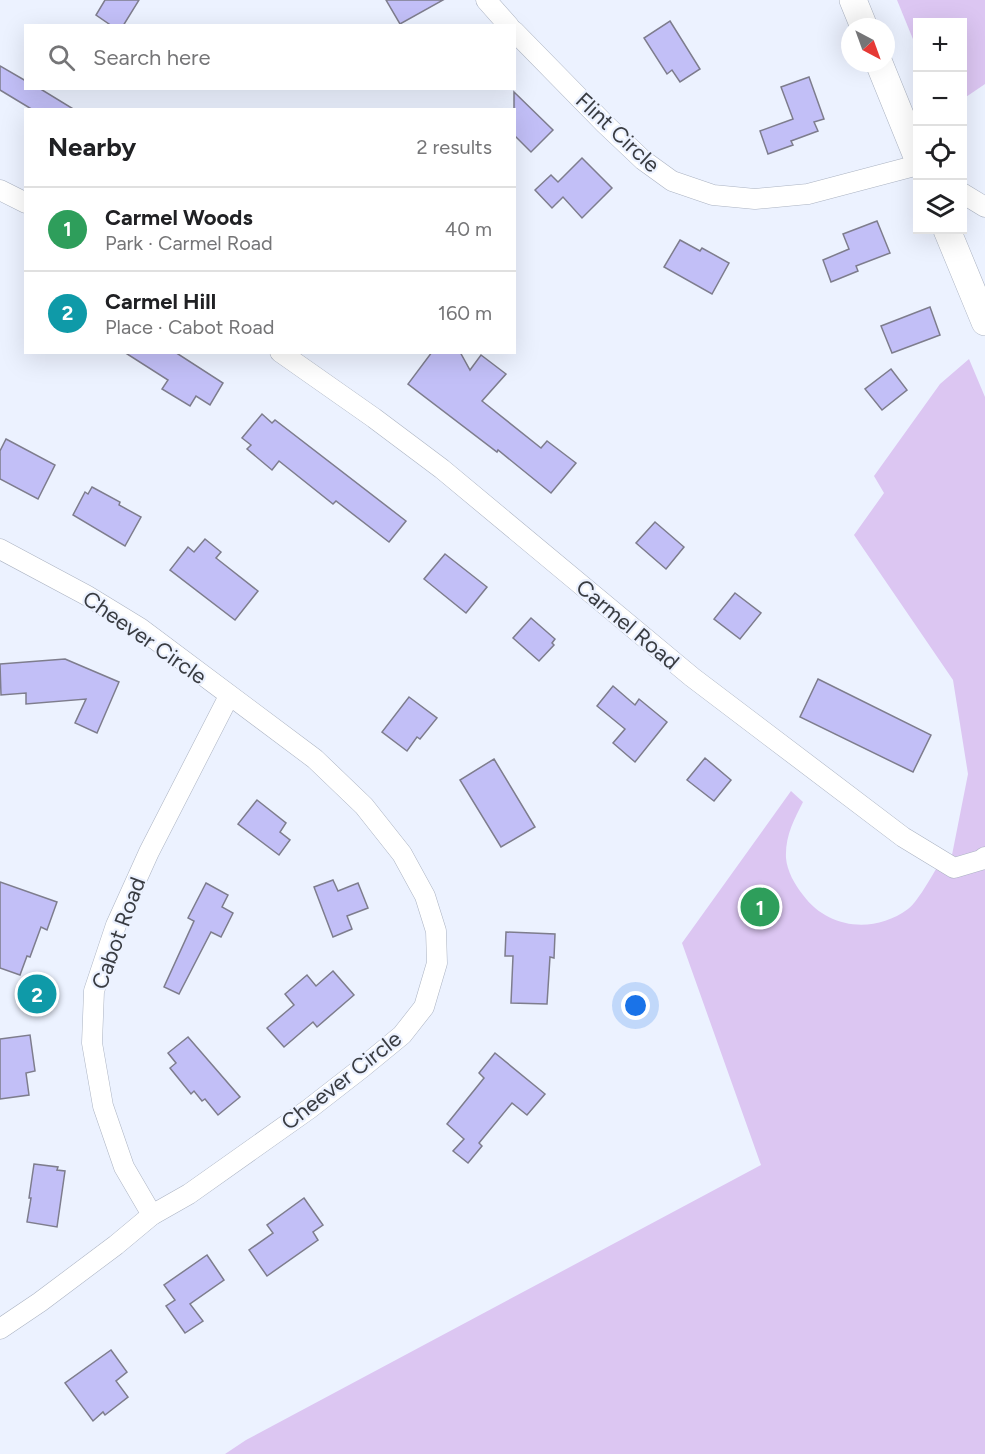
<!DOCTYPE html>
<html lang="en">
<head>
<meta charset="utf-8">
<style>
	:root { --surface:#fff; --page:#f2f2f2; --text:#202124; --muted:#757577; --line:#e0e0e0; --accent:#0b8043 }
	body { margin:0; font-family:Figtree,sans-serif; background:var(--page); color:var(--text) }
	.controls { position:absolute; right:18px; top:18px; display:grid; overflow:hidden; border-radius:0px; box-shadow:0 6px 24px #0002 }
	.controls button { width:54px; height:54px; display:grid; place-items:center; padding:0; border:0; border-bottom:2px solid var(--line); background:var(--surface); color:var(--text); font:30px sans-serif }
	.compass { position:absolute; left:841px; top:18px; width:54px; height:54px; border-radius:50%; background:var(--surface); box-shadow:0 6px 24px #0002; rotate:139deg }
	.you { position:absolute; left:636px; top:1006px; width:21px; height:21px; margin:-15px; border:4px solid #fff; border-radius:50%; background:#1a73e8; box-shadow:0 0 0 9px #1a73e833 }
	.badge { display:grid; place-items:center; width:39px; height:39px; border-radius:50%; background:var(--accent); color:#fff; font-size:20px; font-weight:700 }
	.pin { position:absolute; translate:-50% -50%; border:3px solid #fff; box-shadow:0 2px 6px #0006 }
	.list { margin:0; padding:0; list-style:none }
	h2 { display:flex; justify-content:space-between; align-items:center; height:78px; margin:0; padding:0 24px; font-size:26px }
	h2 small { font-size:20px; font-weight:400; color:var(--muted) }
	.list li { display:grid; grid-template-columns:39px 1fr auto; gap:18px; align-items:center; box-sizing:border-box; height:84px; padding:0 24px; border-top:2px solid var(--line) }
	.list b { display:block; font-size:22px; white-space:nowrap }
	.list p { margin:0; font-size:20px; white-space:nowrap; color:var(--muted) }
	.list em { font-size:20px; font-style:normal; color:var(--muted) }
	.icon { flex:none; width:33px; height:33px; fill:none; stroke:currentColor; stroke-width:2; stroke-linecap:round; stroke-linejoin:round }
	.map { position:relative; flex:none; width:985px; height:1454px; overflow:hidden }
	.search { position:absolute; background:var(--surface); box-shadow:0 6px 24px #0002; left:24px; top:24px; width:492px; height:66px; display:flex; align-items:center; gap:15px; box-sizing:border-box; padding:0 21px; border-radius:0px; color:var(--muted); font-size:22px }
	.panel { position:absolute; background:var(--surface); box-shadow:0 6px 24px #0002; left:24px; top:108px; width:492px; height:246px; border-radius:0px }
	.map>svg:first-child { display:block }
	.green { fill:#dcc6f2 }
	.building { fill:#c2bff7; stroke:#7e7d8d; stroke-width:1.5 }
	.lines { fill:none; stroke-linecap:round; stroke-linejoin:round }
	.street-casing { stroke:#abb3c2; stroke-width:21 }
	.secondary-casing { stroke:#abb3c2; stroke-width:28 }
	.street { stroke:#fff; stroke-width:20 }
	.secondary { stroke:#fff; stroke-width:27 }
	.labels { text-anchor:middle; stroke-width:4.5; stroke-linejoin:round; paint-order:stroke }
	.street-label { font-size:22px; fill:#393c42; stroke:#ecf2ff }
</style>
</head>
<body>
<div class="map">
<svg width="985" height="1454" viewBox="0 0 985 1454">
	<rect width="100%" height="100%" fill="#ecf2ff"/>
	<g class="green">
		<path d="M 897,0 L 985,0 L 985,84 L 963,99 L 962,22 L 918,22 L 917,49 Z"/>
		<path d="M 969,359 L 985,397 L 985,1454 L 225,1454 L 246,1440 L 761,1165 L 682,943 L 791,791 L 803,802 C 794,820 785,836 786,858 C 787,871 795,885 803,895 C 828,929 874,934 908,909 C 919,901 936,868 944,856 L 951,860 L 968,774 L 953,680 L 854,535 L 884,493 L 874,476 L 940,384 Z"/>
	</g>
	<g class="building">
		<path d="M 105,0 L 139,0 L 123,26 L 112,26 L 96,15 Z"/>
		<path d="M 386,0 L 443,0 L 400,24 Z"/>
		<path d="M 670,21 L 700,69 L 680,82 L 672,70 L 667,74 L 644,38 Z"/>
		<path d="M 0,66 L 26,81 L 26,88 L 39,88 L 75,110 L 33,110 L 0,90 Z"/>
		<path d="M 809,77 L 824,119 L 814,122 L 818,131 L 791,141 L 793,145 L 768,154 L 760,131 L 793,119 L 781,87 Z"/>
		<path d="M 514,92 L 553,130 L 531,152 L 514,135 Z"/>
		<path d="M 582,158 L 612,188 L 582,218 L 563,197 L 552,208 L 535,190 L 551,175 L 558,182 Z"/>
		<path d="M 877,221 L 890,253 L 856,266 L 858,271 L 831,282 L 823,260 L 849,249 L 843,234 Z"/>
		<path d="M 680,240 L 700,251 L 702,248 L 729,263 L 712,294 L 664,267 Z"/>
		<path d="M 930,307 L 940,335 L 892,353 L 881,326 Z"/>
		<path d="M 124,352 L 175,352 L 223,383 L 210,405 L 196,396 L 190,406 L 162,389 L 168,380 Z"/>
		<path d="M 432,352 L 460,352 L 470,370 L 481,355 L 506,374 L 482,401 L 541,448 L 547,441 L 576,463 L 551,493 L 498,450 L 497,452 L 408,384 Z"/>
		<path d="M 891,369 L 907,390 L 882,410 L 865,389 Z"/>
		<path d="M 262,414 L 272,423 L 275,420 L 406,521 L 389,542 L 336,501 L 333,504 L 279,461 L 272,470 L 247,449 L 251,445 L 242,438 Z"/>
		<path d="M 6,439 L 55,465 L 38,499 L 0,479 L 0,451 Z"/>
		<path d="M 92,487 L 120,502 L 119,505 L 141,517 L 125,546 L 73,515 L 85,492 L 88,494 Z"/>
		<path d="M 655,522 L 684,547 L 666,569 L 636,543 Z"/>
		<path d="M 205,539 L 221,552 L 216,558 L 258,591 L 235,620 L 170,570 L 188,547 L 194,552 Z"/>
		<path d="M 445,554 L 487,587 L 466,613 L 424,579 Z"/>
		<path d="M 735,593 L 761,613 L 740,639 L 714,619 Z"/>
		<path d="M 531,618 L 555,639 L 552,643 L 554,645 L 539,661 L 513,638 Z"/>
		<path d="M 65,659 L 119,682 L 97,733 L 75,723 L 86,699 L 26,704 L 26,693 L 1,695 L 0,664 Z"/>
		<path d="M 818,679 L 931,735 L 913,772 L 800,717 Z"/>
		<path d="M 613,686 L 635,705 L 639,699 L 667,722 L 635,762 L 613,743 L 625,729 L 597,706 Z"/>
		<path d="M 409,697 L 437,718 L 420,739 L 417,737 L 407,751 L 382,732 Z"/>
		<path d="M 705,758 L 731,780 L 714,801 L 687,780 Z"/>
		<path d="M 494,759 L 535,827 L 501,847 L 460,780 Z"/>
		<path d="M 257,800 L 286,823 L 280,832 L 290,840 L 279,855 L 238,824 Z"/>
		<path d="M 333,880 L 338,891 L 358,883 L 368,908 L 347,916 L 352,929 L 333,937 L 314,887 Z"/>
		<path d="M 0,882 L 57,902 L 47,930 L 41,927 L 30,957 L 27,956 L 20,975 L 0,968 Z"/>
		<path d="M 206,883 L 228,895 L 222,907 L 233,913 L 221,937 L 211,932 L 179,994 L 164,987 L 194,921 L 188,918 Z"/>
		<path d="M 506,932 L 555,934 L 554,958 L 550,957 L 547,1004 L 511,1003 L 513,956 L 505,956 Z"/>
		<path d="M 333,971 L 354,995 L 317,1027 L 313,1022 L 284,1047 L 267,1028 L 294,1005 L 285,994 L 307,975 L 316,986 Z"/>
		<path d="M 30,1035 L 35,1071 L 26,1073 L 29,1095 L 0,1099 L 0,1039 Z"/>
		<path d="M 188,1037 L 240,1097 L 218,1115 L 205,1099 L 202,1101 L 194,1091 L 191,1094 L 170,1068 L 176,1063 L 168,1053 Z"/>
		<path d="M 495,1053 L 545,1094 L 527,1115 L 512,1103 L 479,1143 L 482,1146 L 468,1163 L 453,1151 L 464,1139 L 447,1124 L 484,1078 L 479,1073 Z"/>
		<path d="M 34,1164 L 58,1167 L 57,1170 L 65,1171 L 57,1227 L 27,1222 L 31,1198 L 29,1198 Z"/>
		<path d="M 304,1198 L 323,1225 L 313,1232 L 318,1240 L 267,1276 L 249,1250 L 273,1233 L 267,1225 Z"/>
		<path d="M 207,1255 L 224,1280 L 190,1304 L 203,1321 L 185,1333 L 166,1306 L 175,1300 L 164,1285 Z"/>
		<path d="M 111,1350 L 127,1372 L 116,1381 L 128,1397 L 105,1415 L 103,1412 L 93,1421 L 65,1383 Z"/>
	</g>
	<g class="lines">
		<defs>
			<g id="street">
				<path d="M 486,0 L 509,26"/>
				<path d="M 514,31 L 605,124 L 643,160 L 672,181 L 713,195 L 755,199 L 808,194 L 918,165"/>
				<path d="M 0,190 L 26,203"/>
				<path d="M 962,193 L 985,207"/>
				<path d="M 280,352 L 374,418 L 442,469 L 692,677 L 903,837 L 954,868 L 981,860 L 985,857"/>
				<path d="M 0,549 L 86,595 L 140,628 L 315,759 L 364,806 L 402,854 L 425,896 L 436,931 L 437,963 L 424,1007 L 402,1035 L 363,1067 L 309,1109 L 189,1194 L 152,1215 L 116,1245 L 40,1302 L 0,1329"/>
				<path d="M 152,1215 L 124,1167 L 103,1106 L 92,1043 L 94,991 L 116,925 L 149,852 L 229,696"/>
			</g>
			<g id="secondary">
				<path d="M 853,0 L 864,27"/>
				<path d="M 879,63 L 918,159"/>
				<path d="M 947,230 L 985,322"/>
			</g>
		</defs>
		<use href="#street" class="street-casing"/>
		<use href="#secondary" class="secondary-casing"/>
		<use href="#street" class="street"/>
		<use href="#secondary" class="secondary"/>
	</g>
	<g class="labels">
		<g class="street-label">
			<text transform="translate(618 132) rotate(43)" y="8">Flint Circle</text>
			<text transform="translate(628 624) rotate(40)" y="8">Carmel Road</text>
			<text transform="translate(145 637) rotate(35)" y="8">Cheever Circle</text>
			<text transform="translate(118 933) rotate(-70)" y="8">Cabot Road</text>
			<text transform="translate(341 1080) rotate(-38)" y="8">Cheever Circle</text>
		</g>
	</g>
</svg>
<div class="controls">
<button>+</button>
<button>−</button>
<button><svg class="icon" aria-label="locate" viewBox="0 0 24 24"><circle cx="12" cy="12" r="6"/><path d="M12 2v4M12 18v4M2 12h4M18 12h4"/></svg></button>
<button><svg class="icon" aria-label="layers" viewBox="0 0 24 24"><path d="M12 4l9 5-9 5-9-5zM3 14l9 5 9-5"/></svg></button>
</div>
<svg class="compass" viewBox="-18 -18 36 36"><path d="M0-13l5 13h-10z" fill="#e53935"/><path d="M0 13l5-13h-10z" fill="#757577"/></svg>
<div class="you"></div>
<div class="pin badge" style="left:760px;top:907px;background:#2e9e5b">1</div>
<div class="pin badge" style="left:37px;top:994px;background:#0f9aa8">2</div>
<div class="search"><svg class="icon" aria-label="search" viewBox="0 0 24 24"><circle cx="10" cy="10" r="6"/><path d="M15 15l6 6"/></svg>Search here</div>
<section class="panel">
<h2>Nearby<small>2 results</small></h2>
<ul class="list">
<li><span class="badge" style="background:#2e9e5b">1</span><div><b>Carmel Woods</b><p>Park · Carmel Road</p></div><em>40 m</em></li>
<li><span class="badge" style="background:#0f9aa8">2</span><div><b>Carmel Hill</b><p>Place · Cabot Road</p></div><em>160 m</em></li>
</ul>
</section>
</div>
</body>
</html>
